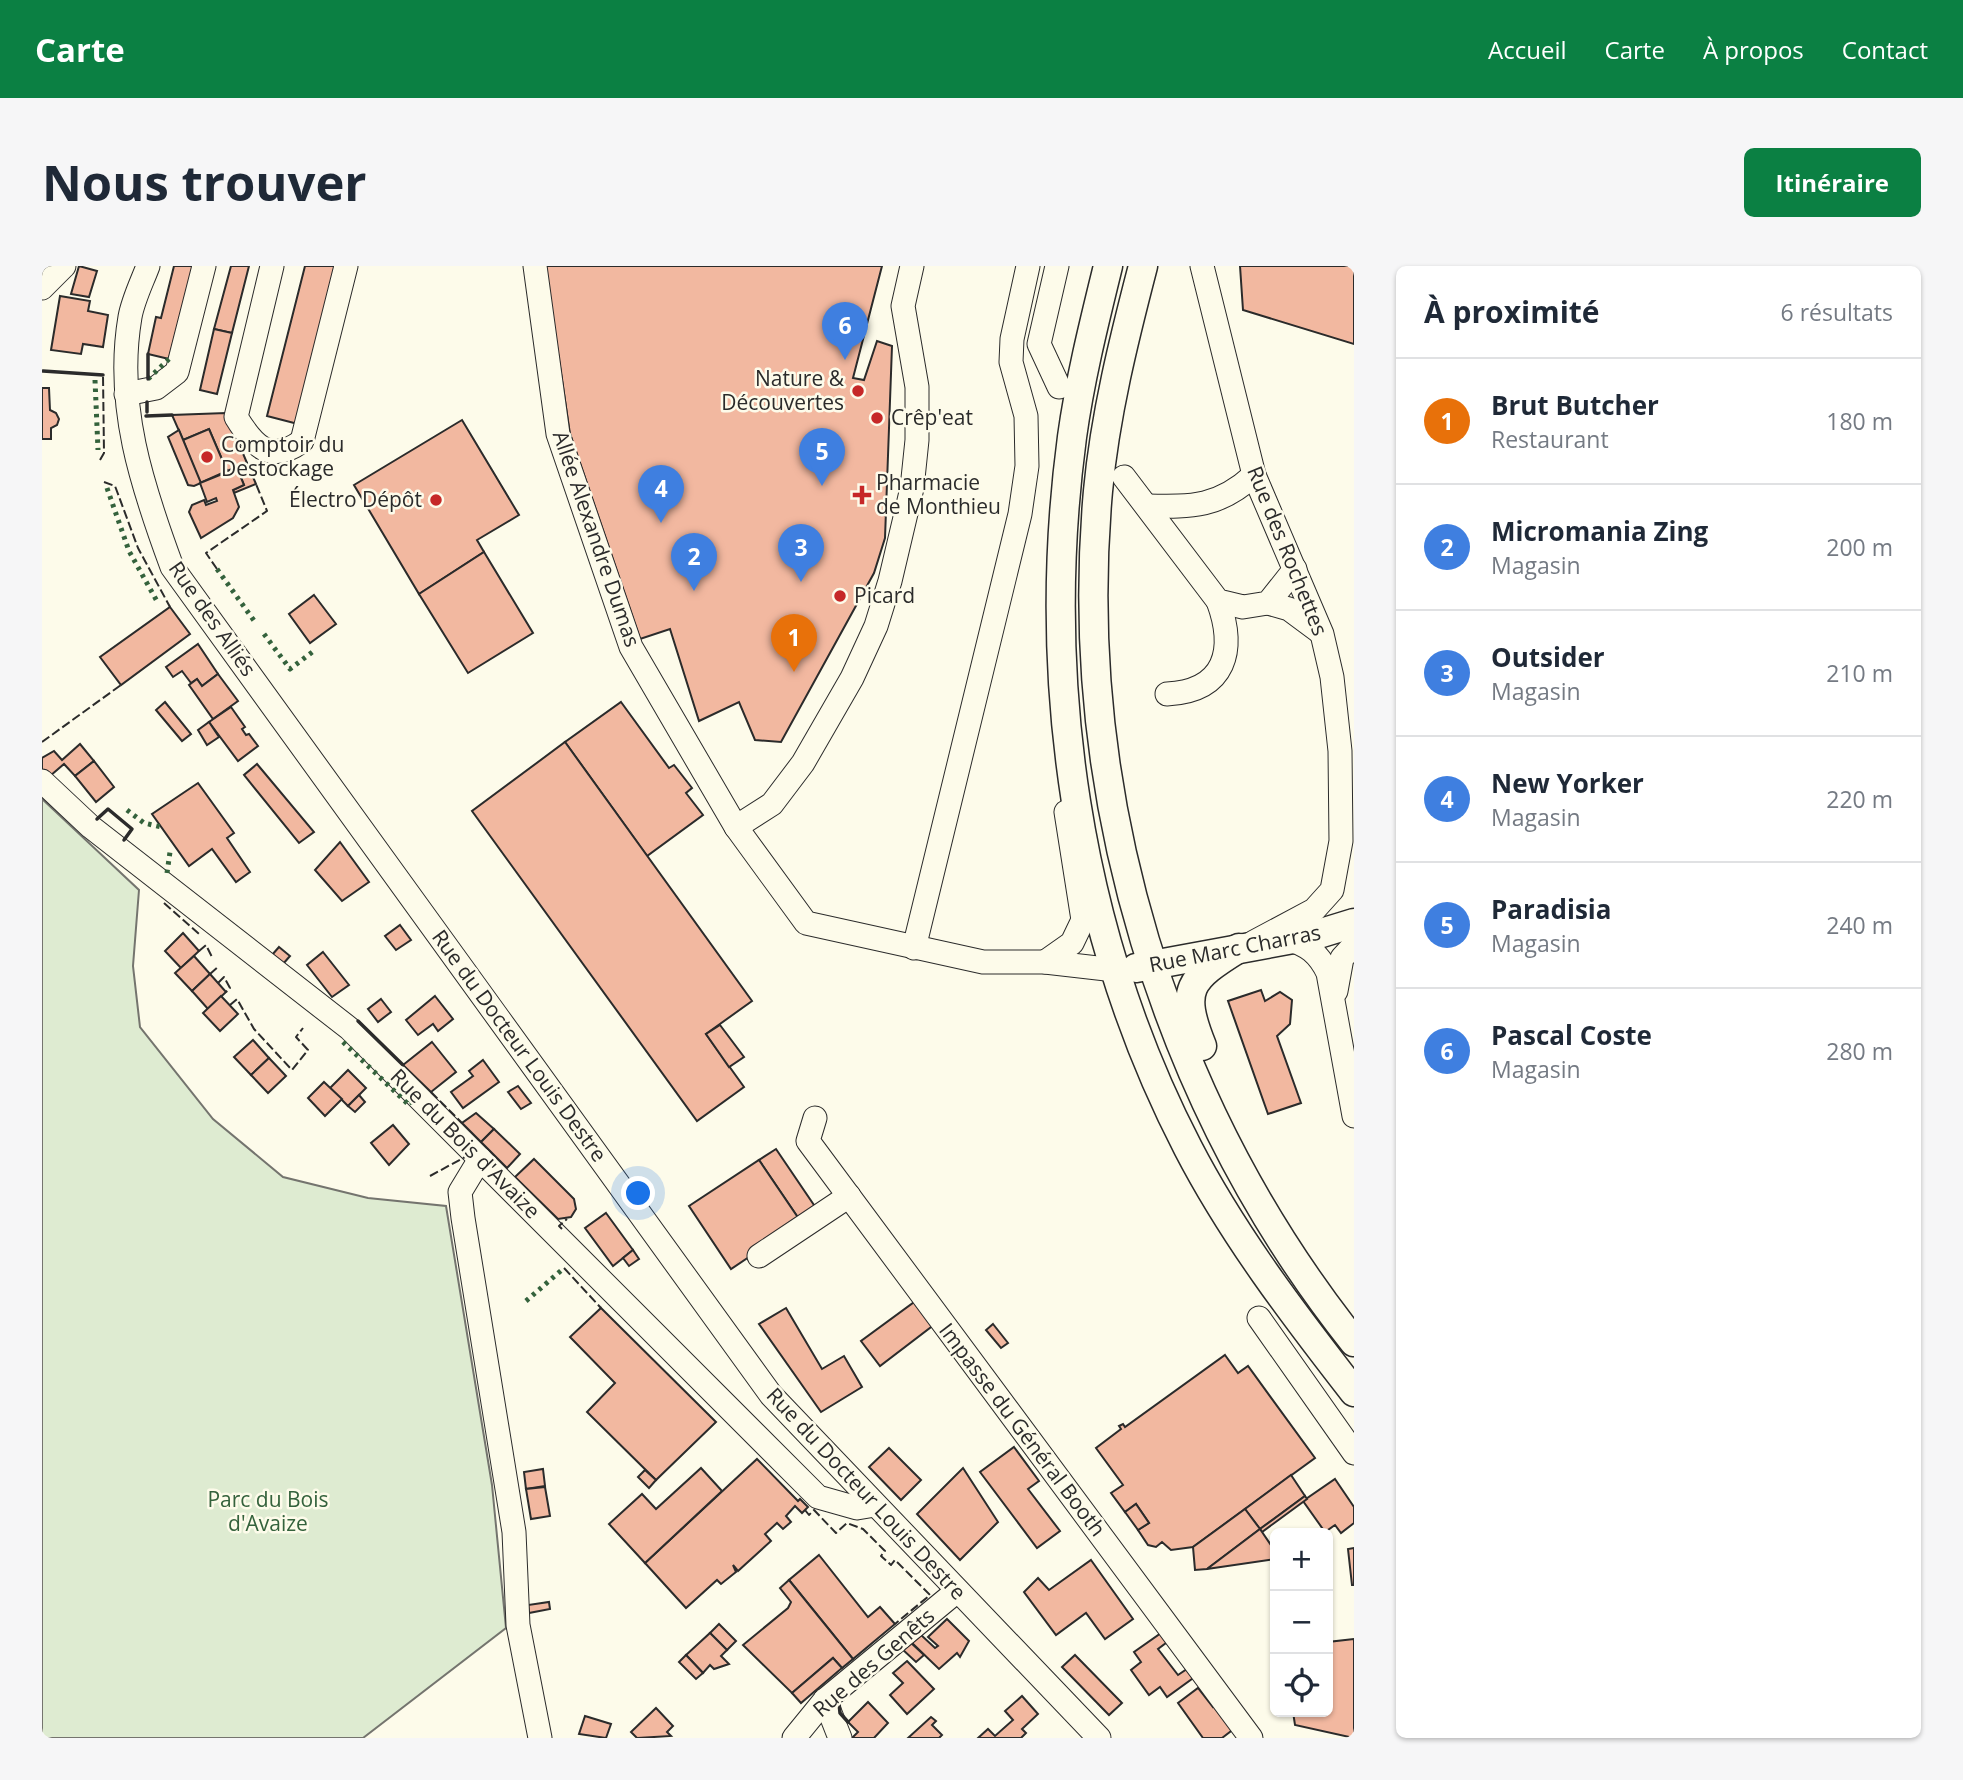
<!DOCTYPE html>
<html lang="fr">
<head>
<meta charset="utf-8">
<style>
	:root { --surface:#fff; --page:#f6f6f7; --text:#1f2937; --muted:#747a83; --line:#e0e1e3; --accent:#0b8043 }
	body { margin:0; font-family:"Open Sans",sans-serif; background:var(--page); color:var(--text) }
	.controls { position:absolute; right:21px; bottom:21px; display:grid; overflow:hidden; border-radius:10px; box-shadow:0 2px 5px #0004 }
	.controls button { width:63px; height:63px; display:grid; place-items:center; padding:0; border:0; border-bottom:2px solid var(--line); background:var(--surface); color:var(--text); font:35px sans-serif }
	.you { position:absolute; left:597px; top:928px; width:24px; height:24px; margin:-18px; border:5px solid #fff; border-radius:50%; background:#1a73e8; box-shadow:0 0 0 10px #1a73e833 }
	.badge { display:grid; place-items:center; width:46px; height:46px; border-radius:50%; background:var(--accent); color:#fff; font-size:23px; font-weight:700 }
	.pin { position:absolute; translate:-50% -58px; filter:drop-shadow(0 2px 4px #0008) }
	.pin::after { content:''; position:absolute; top:37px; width:24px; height:21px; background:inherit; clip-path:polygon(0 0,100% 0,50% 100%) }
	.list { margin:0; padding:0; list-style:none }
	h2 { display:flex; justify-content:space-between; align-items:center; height:91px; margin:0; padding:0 28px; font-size:30px }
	h2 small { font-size:23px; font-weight:400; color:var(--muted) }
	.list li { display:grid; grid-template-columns:46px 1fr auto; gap:21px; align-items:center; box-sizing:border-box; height:126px; padding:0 28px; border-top:2px solid var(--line) }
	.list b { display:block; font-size:26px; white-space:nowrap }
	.list p { margin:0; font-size:23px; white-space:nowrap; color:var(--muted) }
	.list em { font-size:23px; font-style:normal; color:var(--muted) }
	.icon { flex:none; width:38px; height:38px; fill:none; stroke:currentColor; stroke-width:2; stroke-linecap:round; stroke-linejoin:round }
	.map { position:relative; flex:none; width:1312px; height:1472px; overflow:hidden; border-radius:10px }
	header { display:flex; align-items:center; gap:42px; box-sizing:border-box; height:98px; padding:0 35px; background:var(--accent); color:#fff }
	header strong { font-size:33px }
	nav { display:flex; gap:38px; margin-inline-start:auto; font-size:24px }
	.intro { display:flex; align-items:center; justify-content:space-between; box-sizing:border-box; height:168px; padding:0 42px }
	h1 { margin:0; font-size:49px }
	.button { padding:18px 32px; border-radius:10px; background:var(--accent); color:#fff; font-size:24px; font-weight:700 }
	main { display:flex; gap:42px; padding:0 42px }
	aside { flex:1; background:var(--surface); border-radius:10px; box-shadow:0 2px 5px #0004 }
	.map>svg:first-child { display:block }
	.green { fill:#deebd1; stroke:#74746e; stroke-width:2 }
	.building { fill:#f2b8a0; stroke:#2b2b2b; stroke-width:2 }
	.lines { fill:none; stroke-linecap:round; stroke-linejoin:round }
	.minor-casing { stroke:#2b2b2b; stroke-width:25 }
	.major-casing { stroke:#2b2b2b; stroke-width:31 }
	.minor { stroke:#fdfbea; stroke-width:23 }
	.major { stroke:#fdfbea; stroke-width:28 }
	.hedge { stroke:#34623c; stroke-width:5; stroke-dasharray:3.5 5; stroke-linecap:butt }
	.fence { stroke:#2b2b2b; stroke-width:2; stroke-dasharray:9 3.5; stroke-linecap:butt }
	.wall { stroke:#2b2b2b; stroke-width:3.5 }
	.poi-dot { fill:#c62828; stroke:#fdfbea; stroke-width:2.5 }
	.labels { text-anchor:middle; stroke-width:5; stroke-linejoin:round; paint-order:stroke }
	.poi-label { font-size:21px; fill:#2b2b2b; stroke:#fdfbea; text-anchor:start }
	.street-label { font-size:21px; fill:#2b2b2b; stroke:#fdfbea }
	.park-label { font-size:21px; fill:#34623c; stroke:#fdfbea }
</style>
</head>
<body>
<header>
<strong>Carte</strong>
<nav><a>Accueil</a><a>Carte</a><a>À propos</a><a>Contact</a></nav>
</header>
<div class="intro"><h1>Nous trouver</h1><a class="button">Itinéraire</a></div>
<main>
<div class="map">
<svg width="1312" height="1472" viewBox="0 0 1312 1472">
	<rect width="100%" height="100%" fill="#fdfbea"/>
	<path class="green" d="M 0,533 L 97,624 L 91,700 L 98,761 L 171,853 L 241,911 L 326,932 L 404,940 L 450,1219 L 464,1362 L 321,1472 L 0,1472 Z"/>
	<g class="building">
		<path d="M 37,0 L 55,5 L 47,31 L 29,28 Z"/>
		<path d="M 132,0 L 151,0 L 127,93 L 106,88 L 114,51 L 119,52 Z"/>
		<path d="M 189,0 L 207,0 L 190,67 L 172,63 Z"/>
		<path d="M 263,0 L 296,0 L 256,158 L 225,150 Z"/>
		<path d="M 503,0 L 840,0 L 811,112 L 822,114 L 835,75 L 850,80 L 843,272 L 832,307 L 739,476 L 713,474 L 697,436 L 657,455 L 628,363 L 598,373 L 528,168 Z"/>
		<path d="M 1198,0 L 1312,0 L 1312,78 L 1201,44 Z"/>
		<path d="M 18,30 L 48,35 L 46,45 L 66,49 L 61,81 L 41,78 L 39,88 L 9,84 Z"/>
		<path d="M 172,63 L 190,67 L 175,128 L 158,124 Z"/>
		<path d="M 0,122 L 7,122 L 8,144 L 14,147 L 17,153 L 15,159 L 9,162 L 9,173 L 0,173 Z"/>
		<path d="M 184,147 L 205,197 L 185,205 L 167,163 L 141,174 L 130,149 Z"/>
		<path d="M 420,154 L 477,249 L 435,274 L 442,286 L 377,328 L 312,219 Z"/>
		<path d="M 167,163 L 185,205 L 158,217 L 141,174 Z"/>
		<path d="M 137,164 L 159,217 L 152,220 L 146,219 L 126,171 Z"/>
		<path d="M 205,197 L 214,218 L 192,227 L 191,224 L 202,219 L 195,202 Z"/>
		<path d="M 195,202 L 202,219 L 191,224 L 197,241 L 191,252 L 159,272 L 147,246 L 150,239 L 162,234 L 164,239 L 175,235 L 174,232 L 165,236 L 158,217 Z"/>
		<path d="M 442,286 L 491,367 L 426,407 L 377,328 Z"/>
		<path d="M 272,329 L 294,358 L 268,377 L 247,348 Z"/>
		<path d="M 128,341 L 148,368 L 79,419 L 58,391 Z"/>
		<path d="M 156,378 L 176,408 L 160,420 L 155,413 L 149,417 L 140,405 L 131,411 L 124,401 Z"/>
		<path d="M 176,408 L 196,435 L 171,453 L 147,419 L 155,413 L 160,420 Z"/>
		<path d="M 123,436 L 149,468 L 140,475 L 114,444 Z"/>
		<path d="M 579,436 L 627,502 L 632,499 L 650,522 L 644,527 L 661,549 L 605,590 L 523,476 Z"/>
		<path d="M 189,441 L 203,461 L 200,463 L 204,469 L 207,468 L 216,480 L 196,495 L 167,456 Z"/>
		<path d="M 167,456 L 177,471 L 165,479 L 156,464 Z"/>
		<path d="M 523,476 L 710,735 L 664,768 L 702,821 L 655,855 L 430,545 Z"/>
		<path d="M 38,478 L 52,495 L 33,510 L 22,498 L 8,510 L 0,504 L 0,492 L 12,485 L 20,494 Z"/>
		<path d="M 52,495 L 72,521 L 54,536 L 33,510 Z"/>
		<path d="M 215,498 L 272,566 L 257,577 L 202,509 Z"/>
		<path d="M 156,517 L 192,567 L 185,572 L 208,606 L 194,616 L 170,583 L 147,600 L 110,548 Z"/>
		<path d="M 298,576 L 327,616 L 300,635 L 273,604 Z"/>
		<path d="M 358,659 L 369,674 L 354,684 L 343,670 Z"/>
		<path d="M 141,667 L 157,685 L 139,702 L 123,685 Z"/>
		<path d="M 237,681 L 248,690 L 241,698 L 230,689 Z"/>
		<path d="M 281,686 L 307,719 L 290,731 L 265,699 Z"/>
		<path d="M 152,690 L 168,708 L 150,725 L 133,707 Z"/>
		<path d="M 168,708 L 184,726 L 166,743 L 150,725 Z"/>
		<path d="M 1219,724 L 1223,735 L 1238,726 L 1250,734 L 1248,758 L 1235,770 L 1259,837 L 1226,848 L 1186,735 Z"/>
		<path d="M 179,730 L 196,748 L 178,765 L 161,747 Z"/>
		<path d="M 393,730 L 411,753 L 396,765 L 391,758 L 376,769 L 364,754 Z"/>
		<path d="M 339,733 L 349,746 L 336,756 L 326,743 Z"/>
		<path d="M 678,759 L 702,791 L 687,801 L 664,768 Z"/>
		<path d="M 211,774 L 227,792 L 209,809 L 192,791 Z"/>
		<path d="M 390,776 L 414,806 L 389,826 L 361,799 Z"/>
		<path d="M 227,792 L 244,810 L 226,827 L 209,809 Z"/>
		<path d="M 441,794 L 457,816 L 421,842 L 409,826 L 431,810 L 427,805 Z"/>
		<path d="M 306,804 L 324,822 L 306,840 L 288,822 Z"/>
		<path d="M 282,816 L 300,833 L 283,850 L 266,832 Z"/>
		<path d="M 476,820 L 489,837 L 479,843 L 466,826 Z"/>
		<path d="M 317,829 L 323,836 L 313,846 L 306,840 Z"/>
		<path d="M 434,847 L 452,863 L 439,876 L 420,857 Z"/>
		<path d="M 351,859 L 367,878 L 347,899 L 329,877 Z"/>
		<path d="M 452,863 L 478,888 L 465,902 L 439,876 Z"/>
		<path d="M 734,883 L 776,945 L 759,956 L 717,894 Z"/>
		<path d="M 492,893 L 532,933 L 534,943 L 529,951 L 516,953 L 473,911 Z"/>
		<path d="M 717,894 L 759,956 L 689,1003 L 647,940 Z"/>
		<path d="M 564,947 L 591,984 L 571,1000 L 543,962 Z"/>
		<path d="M 591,984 L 597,993 L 587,1000 L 581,992 Z"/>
		<path d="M 875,1034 L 893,1058 L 838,1100 L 819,1075 Z"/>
		<path d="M 559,1042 L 674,1156 L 614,1214 L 545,1146 L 573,1117 L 528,1071 Z"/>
		<path d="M 744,1042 L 780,1103 L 802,1090 L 820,1121 L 779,1146 L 717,1058 Z"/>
		<path d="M 951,1058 L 966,1077 L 959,1082 L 944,1064 Z"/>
		<path d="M 1183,1089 L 1196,1107 L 1206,1100 L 1273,1192 L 1151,1281 L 1129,1284 L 1120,1276 L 1114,1281 L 1106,1279 L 1096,1264 L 1107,1257 L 1094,1238 L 1083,1246 L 1069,1227 L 1081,1219 L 1054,1182 L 1079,1163 L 1077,1160 L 1081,1158 L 1083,1161 Z"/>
		<path d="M 972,1181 L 997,1215 L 986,1223 L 1018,1265 L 995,1282 L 938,1206 Z"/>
		<path d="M 847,1182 L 879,1214 L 859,1234 L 827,1201 Z"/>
		<path d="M 715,1193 L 756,1235 L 758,1233 L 766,1241 L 760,1247 L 753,1240 L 744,1250 L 749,1256 L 741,1263 L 735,1257 L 723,1268 L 729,1275 L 696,1305 L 691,1299 L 694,1306 L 679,1318 L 675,1314 L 644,1342 L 603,1297 Z"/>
		<path d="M 659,1202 L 680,1225 L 603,1297 L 567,1258 L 600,1228 L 614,1243 Z"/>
		<path d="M 921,1202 L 956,1256 L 918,1294 L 875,1248 Z"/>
		<path d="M 501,1203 L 503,1220 L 484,1223 L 482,1206 Z"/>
		<path d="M 603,1204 L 614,1214 L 607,1222 L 596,1211 Z"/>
		<path d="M 1249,1209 L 1263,1230 L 1218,1263 L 1203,1243 Z"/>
		<path d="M 1293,1213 L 1312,1241 L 1312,1257 L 1299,1267 L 1293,1259 L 1283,1266 L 1261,1235 Z"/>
		<path d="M 503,1221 L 508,1250 L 489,1253 L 484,1223 Z"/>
		<path d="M 1263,1230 L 1265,1233 L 1220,1266 L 1218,1263 Z"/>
		<path d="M 1094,1238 L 1107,1257 L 1096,1264 L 1083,1246 Z"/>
		<path d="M 1203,1243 L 1218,1263 L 1165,1303 L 1153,1304 L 1151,1281 Z"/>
		<path d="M 1218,1263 L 1233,1285 L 1233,1293 L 1165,1303 Z"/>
		<path d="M 1312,1282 L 1312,1319 L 1310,1319 L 1306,1283 Z"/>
		<path d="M 777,1289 L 826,1351 L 838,1341 L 853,1358 L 811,1393 L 747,1314 Z"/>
		<path d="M 1049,1294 L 1091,1353 L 1063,1373 L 1044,1347 L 1014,1369 L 982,1326 L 996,1312 L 1007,1324 Z"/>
		<path d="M 747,1314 L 811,1393 L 800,1402 L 791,1392 L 750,1427 L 701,1379 L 746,1342 L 749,1336 L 738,1322 Z"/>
		<path d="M 507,1336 L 508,1343 L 487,1347 L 486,1339 Z"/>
		<path d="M 905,1353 L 927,1375 L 918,1391 L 915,1387 L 897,1403 L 868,1375 L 878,1368 L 893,1382 L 896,1380 L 886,1371 Z"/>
		<path d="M 677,1358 L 694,1375 L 685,1384 L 668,1367 Z"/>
		<path d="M 1122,1365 L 1128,1374 L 1116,1383 L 1136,1409 L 1148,1401 L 1154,1410 L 1125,1431 L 1118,1421 L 1107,1429 L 1089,1404 L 1099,1396 L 1092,1386 Z"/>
		<path d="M 668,1367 L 685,1384 L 679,1390 L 687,1398 L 672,1403 L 668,1399 L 661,1407 L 644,1389 Z"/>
		<path d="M 1312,1373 L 1312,1472 L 1253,1459 L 1251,1446 L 1286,1446 L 1286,1376 Z"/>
		<path d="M 867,1375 L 882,1389 L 874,1396 L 859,1382 Z"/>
		<path d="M 644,1389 L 661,1407 L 654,1413 L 637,1396 Z"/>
		<path d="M 1033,1389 L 1080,1437 L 1067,1449 L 1020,1401 Z"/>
		<path d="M 791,1392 L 800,1402 L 759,1437 L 750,1427 Z"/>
		<path d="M 865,1395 L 892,1423 L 865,1448 L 848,1429 L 861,1417 L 851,1407 Z"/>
		<path d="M 1156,1422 L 1171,1441 L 1175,1438 L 1193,1462 L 1180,1472 L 1161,1472 L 1136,1437 Z"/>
		<path d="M 980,1430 L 996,1448 L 980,1463 L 984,1467 L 979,1472 L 936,1472 L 946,1463 L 953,1470 L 971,1454 L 963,1445 Z"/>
		<path d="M 826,1436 L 846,1457 L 832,1472 L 810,1472 L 816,1466 L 806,1456 Z"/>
		<path d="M 614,1442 L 631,1460 L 625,1466 L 629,1470 L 595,1472 L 589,1466 Z"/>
		<path d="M 543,1450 L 569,1458 L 564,1472 L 537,1468 Z"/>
		<path d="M 889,1451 L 894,1455 L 890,1459 L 900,1469 L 897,1472 L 866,1472 Z"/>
	</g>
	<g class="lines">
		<defs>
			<g id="minor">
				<path d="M 106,0 C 100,16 91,34 88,51 C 73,139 100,220 130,301 L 729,1129 L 1057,1472"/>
				<path d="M 230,0 L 194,151 C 211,179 228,199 260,175 L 304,0"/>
				<path d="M 493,0 L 516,168 L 589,381 L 694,561 L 764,657 L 941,696 L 1003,696 L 1073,704"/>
				<path d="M 1015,0 L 997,78 L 1017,121"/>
				<path d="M 1160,0 L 1212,209 L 1280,368 L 1290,411 L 1298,485 L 1299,575 L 1290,624 L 1272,644 L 1212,676"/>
				<path d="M 0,22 L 22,0"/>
				<path d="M 84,128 L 114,122 L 135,106 L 162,0"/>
				<path d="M 1082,211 L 1176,335 L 1201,341 L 1226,337 L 1253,303"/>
				<path d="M 1105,240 C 1151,241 1177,241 1212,209"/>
				<path d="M 1226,337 L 1247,343 L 1278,366"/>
				<path d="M 1125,428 C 1184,425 1194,384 1176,335"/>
				<path d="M 0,515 L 49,561 L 308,763 L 776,1231 L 815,1242 L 833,1239"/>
				<path d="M 694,561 L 730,538 L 761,497 L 810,412 L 834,360 L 848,315 L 870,222 L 875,174 L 875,121 L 861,40 L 870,0"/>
				<path d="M 1245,673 C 1265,678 1277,688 1286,707 L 1312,850"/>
				<path d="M 872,682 L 978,248 L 985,200 L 984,150 L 969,96 L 970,73 L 986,0"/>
				<path d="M 1003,696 L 1030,677 L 1041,654 L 1024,546"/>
				<path d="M 1294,725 L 1300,692 L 1312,679"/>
				<path d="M 773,852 L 766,875 L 1209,1472"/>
				<path d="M 438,893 L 418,926 L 421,952 L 472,1266 L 476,1359 L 498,1472"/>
				<path d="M 717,990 L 807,930"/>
				<path d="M 1217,1052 L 1312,1187"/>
				<path d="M 783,1434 L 798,1472"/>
				<path d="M 752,1472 L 783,1434 L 915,1325"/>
			</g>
			<g id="major">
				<path d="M 1066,0 C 1052,57 1038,113 1030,171 C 998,411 1034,666 1146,882 C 1191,969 1252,1049 1312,1126"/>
				<path d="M 1101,0 C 1082,73 1063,149 1056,225 C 1029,528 1123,838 1312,1076"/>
				<path d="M 1094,702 L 1273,669 L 1312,657"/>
				<path d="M 1160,780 C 1137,723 1147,713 1197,682"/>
			</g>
		</defs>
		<use href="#minor" class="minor-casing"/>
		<use href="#major" class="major-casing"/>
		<use href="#minor" class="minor"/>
		<use href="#major" class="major"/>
		<g class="hedge">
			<path d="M 106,113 L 127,93"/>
			<path d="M 53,114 L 56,184"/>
			<path d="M 65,222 L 87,285 L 116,337"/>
			<path d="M 175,303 L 213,356"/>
			<path d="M 222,368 L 248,403 L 273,384"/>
			<path d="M 85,544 L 102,557 L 119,561"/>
			<path d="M 125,607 L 128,586"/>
			<path d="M 301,776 L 367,839 L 369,836 L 372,839"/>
			<path d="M 484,1035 L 522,1002"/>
		</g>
		<g class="fence">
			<path d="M 58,194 L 62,187 L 61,109"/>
			<path d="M 62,216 L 73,220 L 96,282 L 128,341"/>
			<path d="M 175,303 L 164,287 L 225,245 L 214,218"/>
			<path d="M 0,476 L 79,419"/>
			<path d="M 122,637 L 157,668"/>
			<path d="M 157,685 L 164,679 L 170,691"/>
			<path d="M 168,708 L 176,701"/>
			<path d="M 176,717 L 182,711 L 188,722 L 184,726"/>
			<path d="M 188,739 L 195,733 L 212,763 L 250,804 L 266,784 L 254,771 L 261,762"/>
			<path d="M 389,826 L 420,857"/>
			<path d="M 388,910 L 423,891"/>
			<path d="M 520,963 L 517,960 L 525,953"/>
			<path d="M 522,1002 L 559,1042"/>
			<path d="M 763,1244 L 767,1249 L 772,1244 L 794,1267 L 805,1257 L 821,1263 L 843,1285 L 839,1290 L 849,1299 L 853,1294 L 888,1329 L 853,1358"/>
		</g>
		<g class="wall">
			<path d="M 1,105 L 61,109"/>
			<path d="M 106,113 L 106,88"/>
			<path d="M 105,136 L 105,146"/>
			<path d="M 104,150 L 130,149"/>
			<path d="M 55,553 L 66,543 L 90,563 L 82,574"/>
			<path d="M 316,755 L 361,799"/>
			<path d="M 800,1432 L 797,1437 L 798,1447 L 806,1456"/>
		</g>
	</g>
	<g class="poi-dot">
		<circle cx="816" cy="125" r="7"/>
		<circle cx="835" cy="152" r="7"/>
		<circle cx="165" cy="191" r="7"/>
		<path d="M816.5 218.5h7v7h7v7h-7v7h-7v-7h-7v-7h7z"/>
		<circle cx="394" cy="234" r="7"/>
		<circle cx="798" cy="330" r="7"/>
	</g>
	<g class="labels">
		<g class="poi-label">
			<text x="802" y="120" text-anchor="end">Nature &amp;<tspan x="802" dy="24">Découvertes</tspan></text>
			<text x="849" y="159">Crêp'eat</text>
			<text x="179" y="186">Comptoir du<tspan x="179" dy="24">Destockage</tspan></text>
			<text x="834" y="224">Pharmacie<tspan x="834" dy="24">de Monthieu</tspan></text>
			<text x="380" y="241" text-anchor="end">Électro Dépôt</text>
			<text x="812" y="337">Picard</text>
		</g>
		<g class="street-label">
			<text transform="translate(554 273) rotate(71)" y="7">Allée Alexandre Dumas</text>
			<text transform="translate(1245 285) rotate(68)" y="7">Rue des Rochettes</text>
			<text transform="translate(170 353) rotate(55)" y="7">Rue des Alliés</text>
			<text transform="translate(1193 683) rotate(-11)" y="7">Rue Marc Charras</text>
			<text transform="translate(477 780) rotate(54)" y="7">Rue du Docteur Louis Destre</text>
			<text transform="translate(423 878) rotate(45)" y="7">Rue du Bois d'Avaize</text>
			<text transform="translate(980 1164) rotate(53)" y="7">Impasse du Général Booth</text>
			<text transform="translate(824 1228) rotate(47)" y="7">Rue du Docteur Louis Destre</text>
			<text transform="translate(832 1397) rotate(-41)" y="7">Rue des Genêts</text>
		</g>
		<g class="park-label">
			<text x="226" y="1241">Parc du Bois<tspan x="226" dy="24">d'Avaize</tspan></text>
		</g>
	</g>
</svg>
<div class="controls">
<button>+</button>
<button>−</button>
<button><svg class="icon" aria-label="locate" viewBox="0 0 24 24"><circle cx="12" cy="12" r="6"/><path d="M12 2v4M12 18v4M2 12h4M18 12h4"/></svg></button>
</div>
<div class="you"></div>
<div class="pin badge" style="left:752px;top:406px;background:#e8710a">1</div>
<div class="pin badge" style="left:652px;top:325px;background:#3f7fe0">2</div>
<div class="pin badge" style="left:759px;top:316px;background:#3f7fe0">3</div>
<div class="pin badge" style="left:619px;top:257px;background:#3f7fe0">4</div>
<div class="pin badge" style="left:780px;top:220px;background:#3f7fe0">5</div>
<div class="pin badge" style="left:803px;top:94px;background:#3f7fe0">6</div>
</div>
<aside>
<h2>À proximité<small>6 résultats</small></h2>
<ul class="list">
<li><span class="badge" style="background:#e8710a">1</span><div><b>Brut Butcher</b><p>Restaurant</p></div><em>180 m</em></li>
<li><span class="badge" style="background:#3f7fe0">2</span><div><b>Micromania Zing</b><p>Magasin</p></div><em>200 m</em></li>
<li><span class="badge" style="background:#3f7fe0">3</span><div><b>Outsider</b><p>Magasin</p></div><em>210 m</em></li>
<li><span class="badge" style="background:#3f7fe0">4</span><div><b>New Yorker</b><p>Magasin</p></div><em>220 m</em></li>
<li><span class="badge" style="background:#3f7fe0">5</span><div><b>Paradisia</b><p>Magasin</p></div><em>240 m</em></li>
<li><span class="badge" style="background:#3f7fe0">6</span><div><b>Pascal Coste</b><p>Magasin</p></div><em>280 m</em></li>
</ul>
</aside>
</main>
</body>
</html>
